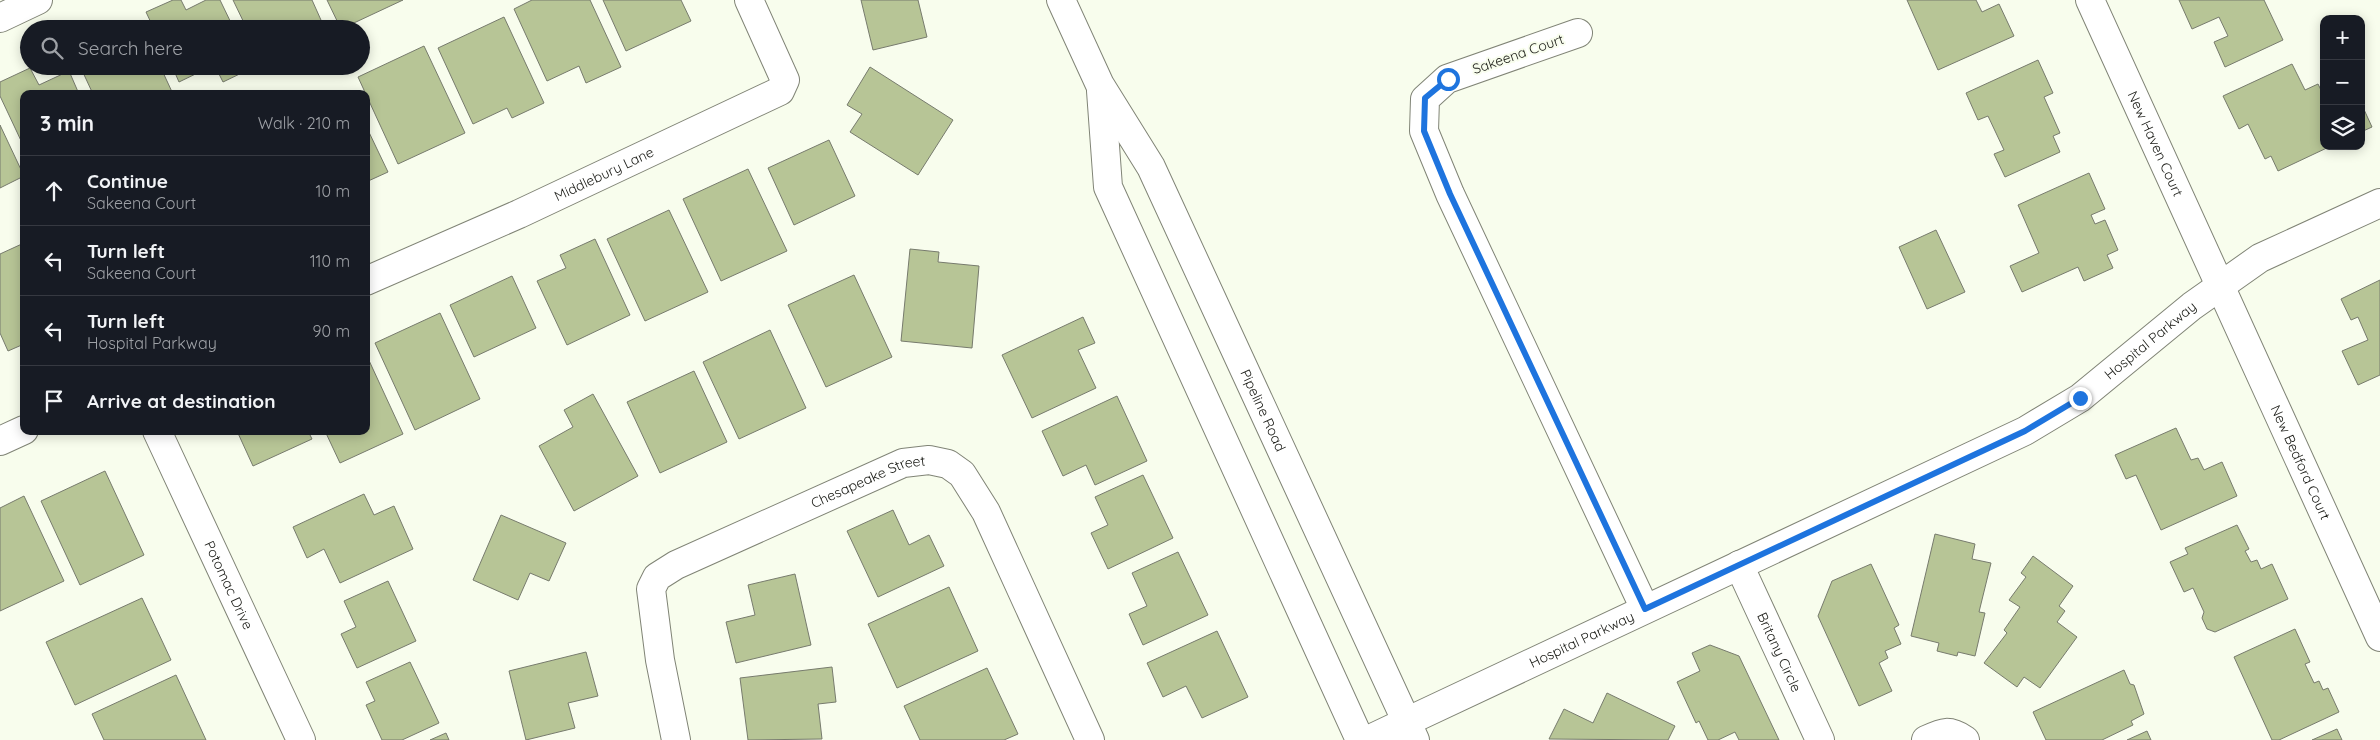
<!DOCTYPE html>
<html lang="en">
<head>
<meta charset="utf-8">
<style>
	:root { --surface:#171b24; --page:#242831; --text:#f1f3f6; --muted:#9ea1a6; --line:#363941 }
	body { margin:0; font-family:Quicksand,sans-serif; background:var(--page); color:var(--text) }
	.controls { position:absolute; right:15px; top:15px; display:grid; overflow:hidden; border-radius:10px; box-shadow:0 2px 12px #0003 }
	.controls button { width:45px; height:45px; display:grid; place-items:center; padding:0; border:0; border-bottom:1px solid var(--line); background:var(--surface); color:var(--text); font:25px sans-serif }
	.stop { position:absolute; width:15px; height:15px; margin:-11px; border:4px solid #1e74de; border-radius:50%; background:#fff }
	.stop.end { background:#1e74de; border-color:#fff; box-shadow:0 1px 5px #0008 }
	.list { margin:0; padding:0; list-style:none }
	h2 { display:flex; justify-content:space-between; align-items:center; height:65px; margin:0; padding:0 20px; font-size:21px }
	h2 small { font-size:16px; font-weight:400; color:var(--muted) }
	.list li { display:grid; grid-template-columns:32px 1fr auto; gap:15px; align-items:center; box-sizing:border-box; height:70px; padding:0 20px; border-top:1px solid var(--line) }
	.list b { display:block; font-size:19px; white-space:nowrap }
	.list p { margin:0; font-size:16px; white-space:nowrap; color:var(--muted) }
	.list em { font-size:16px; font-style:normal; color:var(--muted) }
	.icon { flex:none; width:28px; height:28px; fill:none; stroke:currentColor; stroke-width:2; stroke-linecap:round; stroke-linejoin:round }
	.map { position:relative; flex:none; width:2380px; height:740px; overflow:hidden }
	.search { position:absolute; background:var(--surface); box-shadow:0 2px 12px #0003; left:20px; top:20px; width:350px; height:55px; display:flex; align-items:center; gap:12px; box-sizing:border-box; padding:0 18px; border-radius:28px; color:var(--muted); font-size:19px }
	.panel { position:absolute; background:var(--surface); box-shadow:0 2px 12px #0003; left:20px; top:90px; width:350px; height:345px; border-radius:10px }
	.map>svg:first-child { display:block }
	.building { fill:#b7c596; stroke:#777b6d }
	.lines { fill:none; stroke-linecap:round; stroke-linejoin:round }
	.minor-casing { stroke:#808476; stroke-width:30 }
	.tertiary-casing { stroke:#808476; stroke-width:30 }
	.secondary-casing { stroke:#808476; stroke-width:30 }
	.minor { stroke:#fff; stroke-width:28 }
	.tertiary { stroke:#fff; stroke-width:28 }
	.secondary { stroke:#fff; stroke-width:28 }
	.route { stroke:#1e74de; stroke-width:6 }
	.labels { text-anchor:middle; stroke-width:4; stroke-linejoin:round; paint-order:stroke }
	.street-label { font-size:14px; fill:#1a1b16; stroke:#f8fded }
</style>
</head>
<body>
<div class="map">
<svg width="2380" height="740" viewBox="0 0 2380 740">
	<rect width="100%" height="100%" fill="#f8fded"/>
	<g class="building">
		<path d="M 173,0 L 181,0 L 186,10 L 206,0 L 220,0 L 234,29 L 154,29 L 146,12 Z"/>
		<path d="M 233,0 L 312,0 L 325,29 L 247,29 Z"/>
		<path d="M 327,0 L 403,0 L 341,29 Z"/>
		<path d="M 532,0 L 590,0 L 621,67 L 586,83 L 579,66 L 547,81 L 514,9 Z"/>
		<path d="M 603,0 L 681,0 L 691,21 L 626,51 Z"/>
		<path d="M 861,0 L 918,0 L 927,37 L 873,50 Z"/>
		<path d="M 1907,0 L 1976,0 L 1982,12 L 1999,4 L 2014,36 L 1938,70 Z"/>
		<path d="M 2179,0 L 2264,0 L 2283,40 L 2225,67 L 2214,42 L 2228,36 L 2219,17 L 2192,29 Z"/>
		<path d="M 504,17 L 544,103 L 512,118 L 507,108 L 473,124 L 438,48 Z"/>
		<path d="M 139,21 L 143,29 L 123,29 Z"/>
		<path d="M 424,46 L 465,133 L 398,164 L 358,77 Z"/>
		<path d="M 2038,60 L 2053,93 L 2044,97 L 2060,133 L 2053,136 L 2060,152 L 2005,177 L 1994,154 L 2004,150 L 1988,116 L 1978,120 L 1966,93 Z"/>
		<path d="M 2292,64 L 2305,90 L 2318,84 L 2324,96 L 2324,146 L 2331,146 L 2278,171 L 2271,156 L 2265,159 L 2248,124 L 2239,129 L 2223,96 Z"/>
		<path d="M 80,66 L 160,66 L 173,94 L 93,94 Z"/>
		<path d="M 172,66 L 212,66 L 179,82 Z"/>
		<path d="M 215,66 L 251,66 L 252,68 L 223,82 Z"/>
		<path d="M 870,67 L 953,120 L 918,175 L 850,132 L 862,114 L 847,105 Z"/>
		<path d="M 30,68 L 39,85 L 69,71 L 79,94 L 24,94 L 24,147 L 0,96 L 0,82 Z"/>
		<path d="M 2361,103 L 2372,127 L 2361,132 Z"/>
		<path d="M 0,125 L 24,176 L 0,188 Z"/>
		<path d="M 366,126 L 388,172 L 366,182 Z"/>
		<path d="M 829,140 L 855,196 L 794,225 L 768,168 Z"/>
		<path d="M 748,169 L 787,251 L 721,281 L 683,199 Z"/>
		<path d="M 2089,173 L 2105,209 L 2091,215 L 2095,224 L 2105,220 L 2118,250 L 2107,255 L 2113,268 L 2084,281 L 2078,267 L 2022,292 L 2010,266 L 2039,253 L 2018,205 Z"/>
		<path d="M 669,210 L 708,292 L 645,321 L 607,239 Z"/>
		<path d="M 1936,230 L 1965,292 L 1927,309 L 1899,247 Z"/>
		<path d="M 595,239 L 630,315 L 567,345 L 537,281 L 566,268 L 560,255 Z"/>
		<path d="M 24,243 L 24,344 L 8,351 L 0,333 L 0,254 Z"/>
		<path d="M 910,249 L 939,252 L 938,262 L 979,266 L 972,348 L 901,341 Z"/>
		<path d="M 854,275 L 892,357 L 826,387 L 788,305 Z"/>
		<path d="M 512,276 L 536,328 L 474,357 L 450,305 Z"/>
		<path d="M 2380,280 L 2380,375 L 2358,385 L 2342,351 L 2368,340 L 2358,317 L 2351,320 L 2341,299 Z"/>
		<path d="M 440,313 L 480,399 L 415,430 L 375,343 Z"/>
		<path d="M 1083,317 L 1095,343 L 1078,350 L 1096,388 L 1032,418 L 1002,355 Z"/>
		<path d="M 770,330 L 806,408 L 739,439 L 703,362 Z"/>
		<path d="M 366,354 L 403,434 L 340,463 L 325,431 L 366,431 Z"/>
		<path d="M 694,371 L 727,442 L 660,473 L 627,402 Z"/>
		<path d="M 593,394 L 638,476 L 574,511 L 539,446 L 573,427 L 564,410 Z"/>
		<path d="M 1117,396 L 1147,461 L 1095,485 L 1086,465 L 1063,476 L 1042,431 Z"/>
		<path d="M 2176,428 L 2191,460 L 2198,458 L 2204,470 L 2222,462 L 2237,496 L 2161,530 L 2136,475 L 2126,479 L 2115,455 Z"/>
		<path d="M 237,431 L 308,431 L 312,439 L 253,466 Z"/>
		<path d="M 105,471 L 144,555 L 80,585 L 41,501 Z"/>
		<path d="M 1143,475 L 1173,538 L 1108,569 L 1091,533 L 1108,525 L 1095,497 Z"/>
		<path d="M 364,494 L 374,515 L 394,506 L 413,549 L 340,583 L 324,549 L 307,558 L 293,527 Z"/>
		<path d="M 24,496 L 64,581 L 0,611 L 0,508 Z"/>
		<path d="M 893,510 L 909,545 L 929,535 L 944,566 L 878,597 L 847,531 Z"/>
		<path d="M 501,515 L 566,543 L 549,581 L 530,573 L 518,600 L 473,580 Z"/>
		<path d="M 2237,525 L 2249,549 L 2245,551 L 2251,562 L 2257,560 L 2261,569 L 2272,564 L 2288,599 L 2215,632 L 2207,629 L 2202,618 L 2204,612 L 2193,588 L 2184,592 L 2170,562 L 2188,554 L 2185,548 Z"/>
		<path d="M 1935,534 L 1975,544 L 1972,559 L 1991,563 L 1979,612 L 1985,613 L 1975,656 L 1958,652 L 1957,656 L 1937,651 L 1939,643 L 1911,636 Z"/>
		<path d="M 1178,552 L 1208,615 L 1143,645 L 1129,614 L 1147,606 L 1132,573 Z"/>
		<path d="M 2033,556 L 2073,586 L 2059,606 L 2065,611 L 2057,622 L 2077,637 L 2040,688 L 2024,677 L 2017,687 L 1984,663 L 2007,633 L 2004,630 L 2020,607 L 2009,600 L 2026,577 L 2021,573 Z"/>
		<path d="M 1871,564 L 1899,625 L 1894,628 L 1901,644 L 1885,651 L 1888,658 L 1879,663 L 1892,691 L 1859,706 L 1818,616 L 1832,581 Z"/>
		<path d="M 795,574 L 811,645 L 736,663 L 726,622 L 755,615 L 748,585 Z"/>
		<path d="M 388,581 L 416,641 L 357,668 L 341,634 L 356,627 L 344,601 Z"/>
		<path d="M 949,587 L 978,651 L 897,688 L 868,624 Z"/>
		<path d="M 142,598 L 171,660 L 75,705 L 46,642 Z"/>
		<path d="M 2295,629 L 2310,662 L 2305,664 L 2314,683 L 2319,681 L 2323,690 L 2328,688 L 2339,712 L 2279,740 L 2272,740 L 2234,657 Z"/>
		<path d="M 1217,631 L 1248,697 L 1202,718 L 1186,686 L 1163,697 L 1147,663 Z"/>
		<path d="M 1710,645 L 1739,656 L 1779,740 L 1739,740 L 1735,732 L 1718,740 L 1708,740 L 1699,721 L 1696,723 L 1677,682 L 1700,671 L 1692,653 Z"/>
		<path d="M 586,652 L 598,696 L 568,703 L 575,728 L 526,740 L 509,671 Z"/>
		<path d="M 410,662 L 439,723 L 402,740 L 382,740 L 366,705 L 375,701 L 366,682 Z"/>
		<path d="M 832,667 L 836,702 L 818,704 L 822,739 L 748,740 L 740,678 Z"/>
		<path d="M 987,668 L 1018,734 L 1004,740 L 920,740 L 904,706 Z"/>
		<path d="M 2124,670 L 2130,684 L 2134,685 L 2144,714 L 2131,721 L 2133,725 L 2102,740 L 2046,740 L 2033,712 Z"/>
		<path d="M 176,675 L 206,740 L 104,740 L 92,714 Z"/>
		<path d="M 1607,693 L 1675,726 L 1668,740 L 1549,739 L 1564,709 L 1593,723 Z"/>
		<path d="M 2337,729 L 2342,740 L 2312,740 Z"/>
		<path d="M 2147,731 L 2151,740 L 2127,740 Z"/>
		<path d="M 446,733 L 449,740 L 430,740 Z"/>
	</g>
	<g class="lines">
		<defs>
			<g id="minor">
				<path id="s1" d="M 2090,0 L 2380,637"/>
				<path d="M 0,18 L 38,0"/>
				<path d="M 1578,33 L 1447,79 L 1425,99 L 1424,131 L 1450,194 L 1645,609"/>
				<path id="s2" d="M 366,281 L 519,214 L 780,91 L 785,80 L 749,0"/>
				<path id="s3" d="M 157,431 L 301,740"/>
				<path d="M 0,441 L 24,430"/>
				<path id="s4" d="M 1739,565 L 1820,740"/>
				<path id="s5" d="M 676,740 L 660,660 L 651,589 L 657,577 L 676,565 L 903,463 L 929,460 L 948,464 L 962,474 L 986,512 L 1090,740"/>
				<path d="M 1368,740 L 1406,722"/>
				<path d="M 1926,740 C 1943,732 1949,729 1965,740"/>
			</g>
			<g id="tertiary">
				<path id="s6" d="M 1406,722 L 2025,431 L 2080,398 L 2192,306 L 2260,258 L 2380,203"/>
			</g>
			<g id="secondary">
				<path id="s7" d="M 1061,0 L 1100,85 L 1151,167 L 1415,740"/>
				<path d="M 1101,91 L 1108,187 L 1360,740"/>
			</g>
		</defs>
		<use href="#minor" class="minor-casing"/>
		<use href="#tertiary" class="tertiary-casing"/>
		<use href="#secondary" class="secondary-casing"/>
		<use href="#minor" class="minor"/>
		<use href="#tertiary" class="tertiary"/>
		<use href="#secondary" class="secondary"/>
	</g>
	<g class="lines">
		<path class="route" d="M 1448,79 L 1425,98 L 1424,131 L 1450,194 L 1645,609 L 2025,431 L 2080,398"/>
	</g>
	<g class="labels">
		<g class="street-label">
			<text transform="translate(1518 54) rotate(-19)" y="5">Sakeena Court</text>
			<text dy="5" stroke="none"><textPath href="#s1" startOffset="158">New Haven Court</textPath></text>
			<text dy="5" stroke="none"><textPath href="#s2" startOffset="261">Middlebury Lane</textPath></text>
			<text dy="5" stroke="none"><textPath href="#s6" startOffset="839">Hospital Parkway</textPath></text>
			<text dy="5" stroke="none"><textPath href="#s7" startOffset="458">Pipeline Road</textPath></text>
			<text dy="5" stroke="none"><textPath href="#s1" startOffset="508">New Bedford Court</textPath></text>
			<text dy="5" stroke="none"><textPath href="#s5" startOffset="399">Chesapeake Street</textPath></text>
			<text dy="5" stroke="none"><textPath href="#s3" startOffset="170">Potomac Drive</textPath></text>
			<text dy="5" stroke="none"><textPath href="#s6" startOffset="194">Hospital Parkway</textPath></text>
			<text dy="5" stroke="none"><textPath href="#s4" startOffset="96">Britany Circle</textPath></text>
		</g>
	</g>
</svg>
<div class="controls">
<button>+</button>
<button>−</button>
<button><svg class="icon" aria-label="layers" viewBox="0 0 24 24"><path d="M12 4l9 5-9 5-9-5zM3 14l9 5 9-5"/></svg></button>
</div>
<div class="stop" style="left:1448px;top:79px"></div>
<div class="stop end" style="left:2080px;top:398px"></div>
<div class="search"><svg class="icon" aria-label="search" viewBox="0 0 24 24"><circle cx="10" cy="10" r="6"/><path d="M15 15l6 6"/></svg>Search here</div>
<section class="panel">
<h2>3 min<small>Walk · 210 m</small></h2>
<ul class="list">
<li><svg class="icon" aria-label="ahead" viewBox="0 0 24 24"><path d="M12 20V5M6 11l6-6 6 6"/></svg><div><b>Continue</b><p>Sakeena Court</p></div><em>10 m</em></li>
<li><svg class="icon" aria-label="left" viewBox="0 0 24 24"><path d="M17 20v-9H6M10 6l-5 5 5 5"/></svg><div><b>Turn left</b><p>Sakeena Court</p></div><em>110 m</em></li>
<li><svg class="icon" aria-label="left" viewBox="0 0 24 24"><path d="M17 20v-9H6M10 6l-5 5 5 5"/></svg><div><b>Turn left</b><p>Hospital Parkway</p></div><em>90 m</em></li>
<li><svg class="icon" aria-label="arrive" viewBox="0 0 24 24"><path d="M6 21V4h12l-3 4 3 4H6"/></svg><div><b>Arrive at destination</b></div></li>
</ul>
</section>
</div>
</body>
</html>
